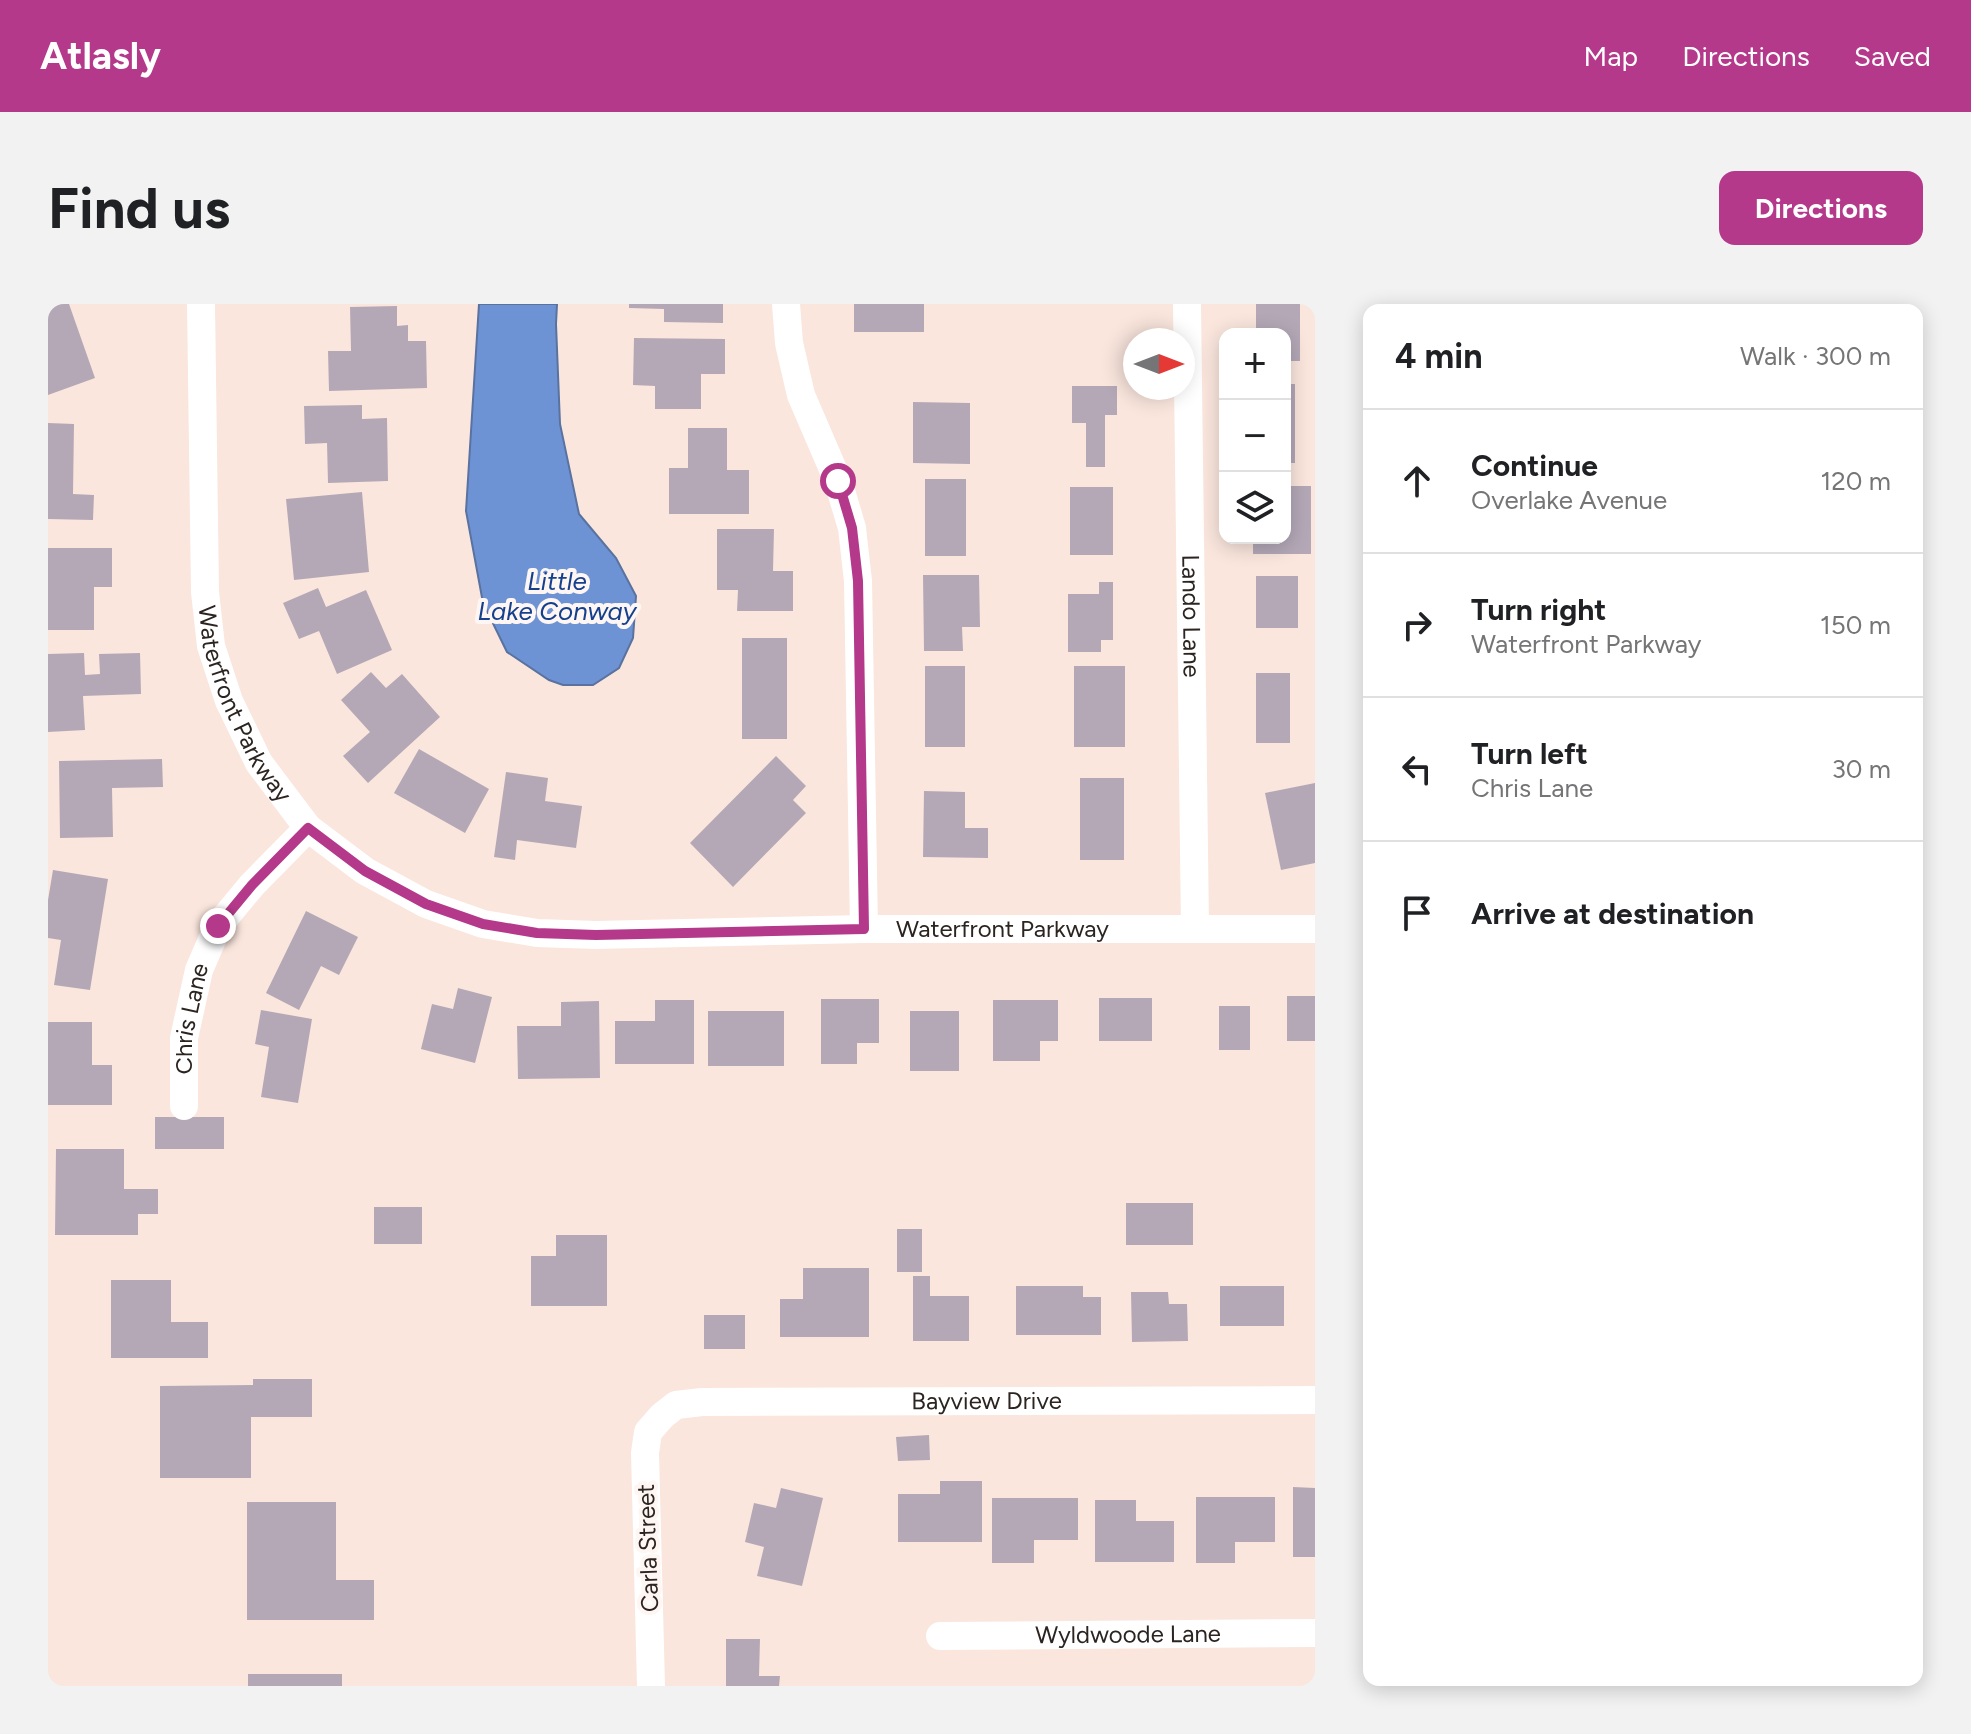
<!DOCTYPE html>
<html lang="en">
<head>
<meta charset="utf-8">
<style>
	:root { --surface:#fff; --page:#f2f2f2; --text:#202124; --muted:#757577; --line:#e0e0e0; --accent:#b4398a }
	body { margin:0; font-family:Figtree,sans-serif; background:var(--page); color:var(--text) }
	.controls { position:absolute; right:24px; top:24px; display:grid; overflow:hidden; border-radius:16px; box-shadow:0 4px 20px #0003 }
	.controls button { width:72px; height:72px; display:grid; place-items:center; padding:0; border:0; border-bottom:2px solid var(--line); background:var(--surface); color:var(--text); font:40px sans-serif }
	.compass { position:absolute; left:1075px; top:24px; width:72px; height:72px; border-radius:50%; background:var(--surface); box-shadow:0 4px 20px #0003; rotate:90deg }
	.stop { position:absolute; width:24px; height:24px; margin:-18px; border:6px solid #b4398a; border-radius:50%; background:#fff }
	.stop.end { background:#b4398a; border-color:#fff; box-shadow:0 2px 8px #0008 }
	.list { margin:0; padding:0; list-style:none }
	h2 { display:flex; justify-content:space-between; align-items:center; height:104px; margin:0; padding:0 32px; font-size:34px }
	h2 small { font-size:26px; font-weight:400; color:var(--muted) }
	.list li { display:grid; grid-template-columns:52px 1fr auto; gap:24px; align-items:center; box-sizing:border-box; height:144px; padding:0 32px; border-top:2px solid var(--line) }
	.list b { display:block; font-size:30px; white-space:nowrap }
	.list p { margin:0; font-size:26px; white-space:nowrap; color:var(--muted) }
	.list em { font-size:26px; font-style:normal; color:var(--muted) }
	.icon { flex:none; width:44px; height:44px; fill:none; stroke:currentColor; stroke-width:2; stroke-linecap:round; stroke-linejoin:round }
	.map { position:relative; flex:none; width:1267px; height:1382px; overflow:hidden; border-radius:16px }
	header { display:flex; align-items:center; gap:48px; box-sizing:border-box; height:112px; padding:0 40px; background:var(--accent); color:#fff }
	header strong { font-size:38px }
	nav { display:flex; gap:44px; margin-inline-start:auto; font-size:28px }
	.intro { display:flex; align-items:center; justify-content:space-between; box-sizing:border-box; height:192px; padding:0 48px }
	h1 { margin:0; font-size:56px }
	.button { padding:20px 36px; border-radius:16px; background:var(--accent); color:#fff; font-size:28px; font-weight:700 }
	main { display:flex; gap:48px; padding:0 48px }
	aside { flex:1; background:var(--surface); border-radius:16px; box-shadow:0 4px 20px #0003 }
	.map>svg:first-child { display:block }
	.water { fill:#6d93d5; stroke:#59729f; stroke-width:2 }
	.building { fill:#b4a8b7 }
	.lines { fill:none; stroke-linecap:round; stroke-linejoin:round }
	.minor { stroke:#fff; stroke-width:28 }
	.route { stroke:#b4398a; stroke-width:10 }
	.labels { text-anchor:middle; stroke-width:8; stroke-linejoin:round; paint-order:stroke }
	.street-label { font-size:24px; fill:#2b2421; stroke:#fef6f2 }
	.water-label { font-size:26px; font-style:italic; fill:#15408d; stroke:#fef6f2 }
</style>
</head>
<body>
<header>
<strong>Atlasly</strong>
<nav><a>Map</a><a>Directions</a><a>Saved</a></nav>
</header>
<div class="intro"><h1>Find us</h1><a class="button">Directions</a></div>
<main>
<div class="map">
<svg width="1267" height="1382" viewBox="0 0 1267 1382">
	<rect width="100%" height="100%" fill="#fae6dd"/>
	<path class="water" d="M 431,0 L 509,0 L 508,20 L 512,120 L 531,210 L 568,254 L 588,292 L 585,334 L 571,364 L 545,381 L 515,381 L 501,376 L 459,348 L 435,299 L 418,207 Z"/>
	<g class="building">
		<path d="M 0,0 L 21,0 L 47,74 L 0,91 Z"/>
		<path d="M 581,0 L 675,0 L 675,19 L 616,18 L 616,5 L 581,4 Z"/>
		<rect x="806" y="0" width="70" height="28"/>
		<path d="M 1208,0 L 1252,0 L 1252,57 L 1237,57 L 1237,30 L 1208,30 Z"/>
		<path d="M 349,2 L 349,22 L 360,21 L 360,37 L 378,37 L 379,84 L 281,87 L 280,47 L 303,47 L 302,3 Z"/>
		<path d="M 586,34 L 677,35 L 677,70 L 653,70 L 653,105 L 607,105 L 607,82 L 585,81 Z"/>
		<rect x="1237" y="80" width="10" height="79"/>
		<path d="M 1024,82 L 1069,82 L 1069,111 L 1057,111 L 1057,163 L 1038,163 L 1038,119 L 1024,119 Z"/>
		<path d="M 865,98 L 922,99 L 922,160 L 865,159 Z"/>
		<path d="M 314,101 L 314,115 L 339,114 L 340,177 L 280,179 L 279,139 L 257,140 L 256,102 Z"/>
		<path d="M 0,119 L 26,120 L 25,190 L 46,191 L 45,216 L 0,215 Z"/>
		<path d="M 640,124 L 679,124 L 679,166 L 701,166 L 701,210 L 621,210 L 621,164 L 640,164 Z"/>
		<rect x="877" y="175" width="41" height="77"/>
		<path d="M 1237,182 L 1263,182 L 1263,250 L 1205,250 L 1205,234 L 1237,234 Z"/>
		<rect x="1022" y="183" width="43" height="68"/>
		<path d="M 314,188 L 321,268 L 246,276 L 238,195 Z"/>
		<path d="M 669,225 L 726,225 L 725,267 L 745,267 L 745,307 L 689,307 L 690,286 L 669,286 Z"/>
		<path d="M 0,244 L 64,244 L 64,283 L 46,283 L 46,326 L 0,326 Z"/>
		<path d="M 875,271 L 931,271 L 932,323 L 914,323 L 915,347 L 876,347 Z"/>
		<rect x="1208" y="272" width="42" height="52"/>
		<path d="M 1051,278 L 1065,278 L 1065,336 L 1053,336 L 1053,348 L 1020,348 L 1020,290 L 1051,290 Z"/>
		<path d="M 270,284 L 278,303 L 318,286 L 344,346 L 289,370 L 271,327 L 251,335 L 235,299 Z"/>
		<rect x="694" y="334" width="45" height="101"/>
		<path d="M 36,349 L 37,371 L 52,370 L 51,350 L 92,349 L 93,390 L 35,392 L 37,426 L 0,428 L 0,350 Z"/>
		<rect x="877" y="362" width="40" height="81"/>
		<rect x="1026" y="362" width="51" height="81"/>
		<path d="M 323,368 L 338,384 L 354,370 L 392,413 L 320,479 L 295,452 L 322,428 L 293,396 Z"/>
		<rect x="1208" y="369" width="34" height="70"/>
		<path d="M 371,445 L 441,485 L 417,529 L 346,489 Z"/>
		<path d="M 728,452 L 758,482 L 745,496 L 758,509 L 685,583 L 642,539 Z"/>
		<path d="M 114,455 L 115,483 L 64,484 L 65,533 L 12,534 L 11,457 Z"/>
		<path d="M 458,468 L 500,474 L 497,497 L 534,502 L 528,544 L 469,536 L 467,556 L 446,553 Z"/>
		<rect x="1032" y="474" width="44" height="82"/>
		<path d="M 1267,479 L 1267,559 L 1233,566 L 1217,489 Z"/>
		<path d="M 876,487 L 917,488 L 917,524 L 940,524 L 940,554 L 875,553 Z"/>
		<path d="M 5,566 L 60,575 L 42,686 L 6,681 L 13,636 L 0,634 L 0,596 Z"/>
		<path d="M 258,607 L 310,633 L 291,671 L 273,662 L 251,706 L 218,689 Z"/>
		<path d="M 410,684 L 444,693 L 427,759 L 373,745 L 384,700 L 405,705 Z"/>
		<rect x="1239" y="692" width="28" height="45"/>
		<rect x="1051" y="694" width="53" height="43"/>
		<path d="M 773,695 L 831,695 L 831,739 L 809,739 L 809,760 L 773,760 Z"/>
		<path d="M 607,696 L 646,696 L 646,760 L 567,760 L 567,717 L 607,717 Z"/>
		<path d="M 945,696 L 1010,696 L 1010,737 L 992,737 L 992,757 L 945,757 Z"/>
		<path d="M 551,697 L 552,774 L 470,775 L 469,722 L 513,722 L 513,698 Z"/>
		<rect x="1171" y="702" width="31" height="44"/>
		<path d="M 213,706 L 264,715 L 250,799 L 213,793 L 221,743 L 207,740 Z"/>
		<rect x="660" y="707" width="76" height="55"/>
		<rect x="862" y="707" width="49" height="60"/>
		<path d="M 0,718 L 44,718 L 44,761 L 64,761 L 64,801 L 0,801 Z"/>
		<rect x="107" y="813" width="69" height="32"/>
		<path d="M 8,845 L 76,845 L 76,885 L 110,885 L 110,910 L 90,910 L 90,931 L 7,931 Z"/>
		<rect x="1078" y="899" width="67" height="42"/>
		<rect x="326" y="903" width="48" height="37"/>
		<rect x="849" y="925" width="25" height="43"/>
		<path d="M 508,931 L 559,931 L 559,1002 L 483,1002 L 483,952 L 508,952 Z"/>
		<path d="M 755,964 L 821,964 L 821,1033 L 732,1033 L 732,995 L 755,995 Z"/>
		<path d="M 865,972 L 882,972 L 882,992 L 921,992 L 921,1037 L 865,1037 Z"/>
		<path d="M 63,976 L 123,976 L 123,1018 L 160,1018 L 160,1054 L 63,1054 Z"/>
		<path d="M 968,982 L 1035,982 L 1035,993 L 1053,993 L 1053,1031 L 968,1031 Z"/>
		<rect x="1172" y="982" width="64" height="40"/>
		<path d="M 1083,988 L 1120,988 L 1121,1000 L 1139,1000 L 1140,1037 L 1084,1038 Z"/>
		<rect x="656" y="1011" width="41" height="34"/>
		<path d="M 205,1075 L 264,1075 L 264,1113 L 203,1113 L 203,1174 L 112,1174 L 112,1082 L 205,1081 Z"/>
		<path d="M 881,1131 L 882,1156 L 850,1157 L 848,1133 Z"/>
		<path d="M 892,1177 L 934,1177 L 934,1238 L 850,1238 L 850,1190 L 892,1190 Z"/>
		<path d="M 1245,1183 L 1267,1184 L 1267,1253 L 1245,1253 Z"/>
		<path d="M 733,1184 L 775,1194 L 754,1282 L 709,1272 L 716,1243 L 697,1238 L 706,1199 L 728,1204 Z"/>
		<path d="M 1148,1193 L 1227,1193 L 1227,1238 L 1187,1238 L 1187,1259 L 1148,1259 Z"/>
		<path d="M 944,1194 L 1030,1194 L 1030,1236 L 986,1236 L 986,1259 L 944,1259 Z"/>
		<path d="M 1047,1196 L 1088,1196 L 1088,1217 L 1126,1217 L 1126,1258 L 1047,1258 Z"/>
		<path d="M 199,1198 L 288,1198 L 288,1276 L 326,1276 L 326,1316 L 199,1316 Z"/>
		<path d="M 678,1335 L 712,1335 L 711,1372 L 732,1372 L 731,1382 L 678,1382 Z"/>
		<rect x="200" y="1370" width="94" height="12"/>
	</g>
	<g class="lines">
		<g class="minor">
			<path id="s1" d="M 153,0 L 157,288 L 163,342 L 181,397 L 211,459 L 260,524 L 317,567 L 378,600 L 435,620 L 489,629 L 548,631 L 816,625 L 1267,625"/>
			<path d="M 738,0 L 741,39 L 753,91 L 790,177 L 804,224 L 810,277 L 816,625"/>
			<path id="s2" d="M 1139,0 L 1147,624"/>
			<path id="s3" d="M 136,802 L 136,734 L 151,666 L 170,622 L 204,581 L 260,524"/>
			<path id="s4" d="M 892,1332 L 1267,1329"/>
			<path id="s5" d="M 603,1382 L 597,1149 L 600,1128 L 614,1112 L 628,1101 L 654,1098 L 1267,1096"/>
		</g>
	</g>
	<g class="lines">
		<path class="route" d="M 170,622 L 204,581 L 260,524 L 317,567 L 378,600 L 435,620 L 489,629 L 548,631 L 816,625 L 810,277 L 804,224 L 790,177"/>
	</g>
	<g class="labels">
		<g class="street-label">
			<text dy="8" stroke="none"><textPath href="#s2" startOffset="312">Lando Lane</textPath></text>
			<text dy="8" stroke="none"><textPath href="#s1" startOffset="408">Waterfront Parkway</textPath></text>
			<text dy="8" stroke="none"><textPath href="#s1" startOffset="1272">Waterfront Parkway</textPath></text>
			<text dy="8" stroke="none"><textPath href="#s3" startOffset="88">Chris Lane</textPath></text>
			<text dy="8" stroke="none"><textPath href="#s5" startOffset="604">Bayview Drive</textPath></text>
			<text transform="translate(600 1244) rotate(-92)" y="8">Carla Street</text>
			<text dy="8" stroke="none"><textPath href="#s4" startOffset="188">Wyldwoode Lane</textPath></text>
		</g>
		<g class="water-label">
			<text x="509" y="286">Little<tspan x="509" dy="30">Lake Conway</tspan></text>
		</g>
	</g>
</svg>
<div class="controls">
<button>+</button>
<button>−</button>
<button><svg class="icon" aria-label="layers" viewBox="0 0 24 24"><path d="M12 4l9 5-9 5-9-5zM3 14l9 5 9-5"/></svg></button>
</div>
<svg class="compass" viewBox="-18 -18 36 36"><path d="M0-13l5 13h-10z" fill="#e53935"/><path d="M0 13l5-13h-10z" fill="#757577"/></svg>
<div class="stop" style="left:790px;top:177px"></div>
<div class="stop end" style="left:170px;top:622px"></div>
</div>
<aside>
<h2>4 min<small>Walk · 300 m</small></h2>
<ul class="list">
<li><svg class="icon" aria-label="ahead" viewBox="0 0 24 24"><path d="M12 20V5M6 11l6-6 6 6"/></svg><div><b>Continue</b><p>Overlake Avenue</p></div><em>120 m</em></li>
<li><svg class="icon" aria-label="right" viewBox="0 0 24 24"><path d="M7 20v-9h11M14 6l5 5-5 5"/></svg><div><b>Turn right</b><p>Waterfront Parkway</p></div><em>150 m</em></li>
<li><svg class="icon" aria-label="left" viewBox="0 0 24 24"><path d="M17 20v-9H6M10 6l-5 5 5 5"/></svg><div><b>Turn left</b><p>Chris Lane</p></div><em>30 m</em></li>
<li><svg class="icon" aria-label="arrive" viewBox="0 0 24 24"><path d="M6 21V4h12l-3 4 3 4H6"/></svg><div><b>Arrive at destination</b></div></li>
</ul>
</aside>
</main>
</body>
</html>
